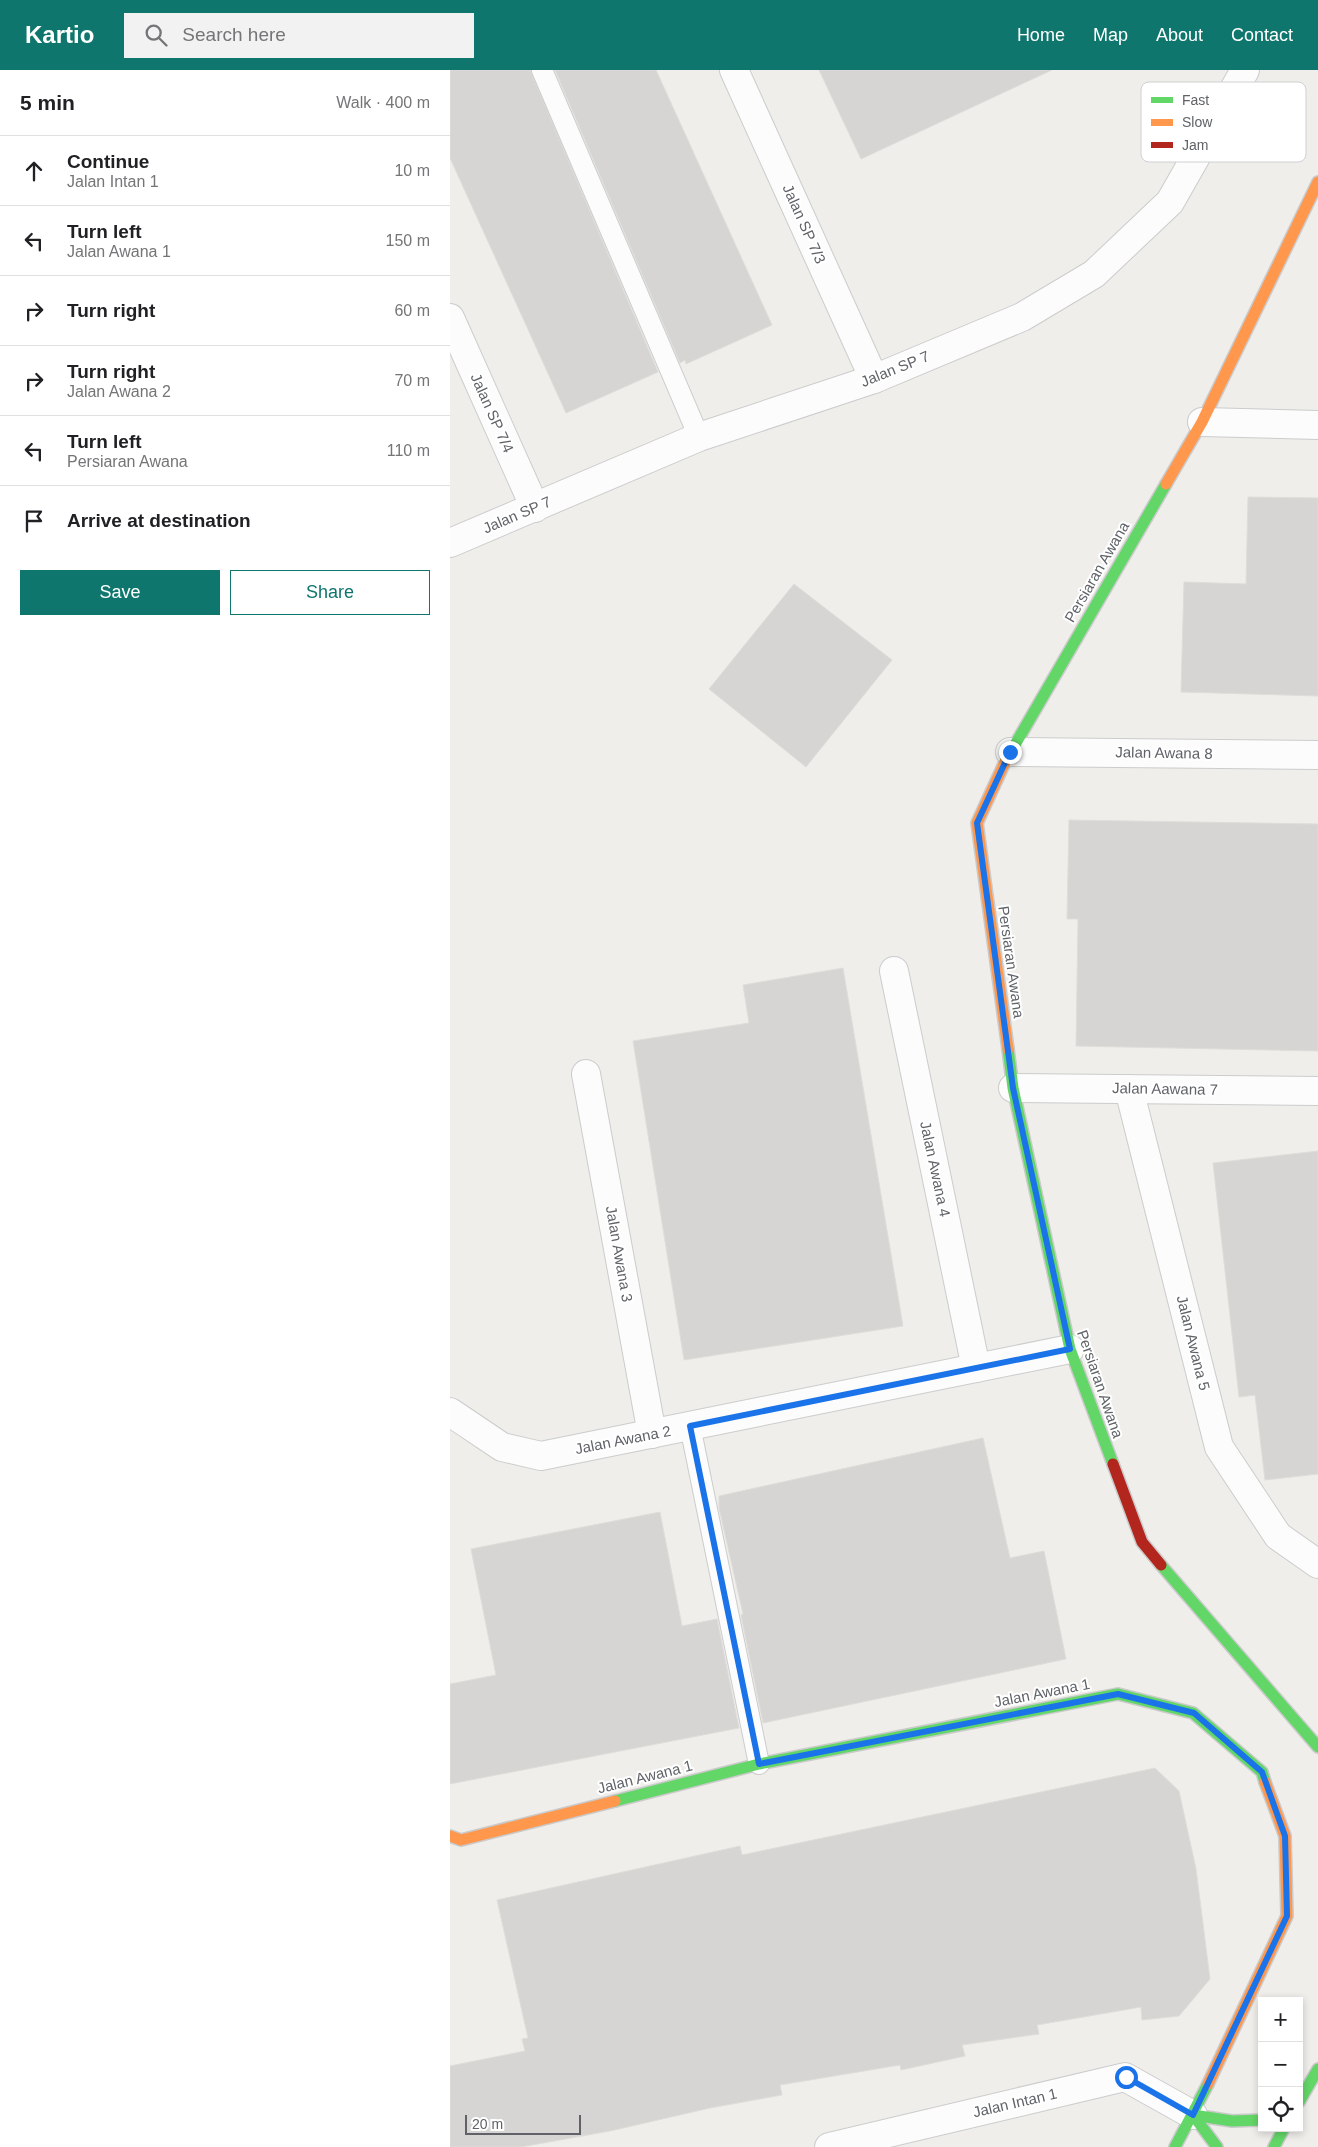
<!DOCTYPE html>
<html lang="en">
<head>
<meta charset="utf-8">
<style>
	:root { --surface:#fff; --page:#f2f2f2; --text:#202124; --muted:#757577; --line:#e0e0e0; --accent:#0f766e }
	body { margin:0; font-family:Arial,sans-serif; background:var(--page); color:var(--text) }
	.controls { position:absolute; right:15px; bottom:15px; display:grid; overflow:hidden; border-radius:0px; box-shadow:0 2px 8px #0003 }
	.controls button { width:45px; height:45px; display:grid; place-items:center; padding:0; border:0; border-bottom:1px solid var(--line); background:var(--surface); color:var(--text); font:25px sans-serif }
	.scale { position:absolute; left:15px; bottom:12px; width:116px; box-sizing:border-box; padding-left:5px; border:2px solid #5f6368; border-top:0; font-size:14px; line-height:18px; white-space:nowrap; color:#5f6368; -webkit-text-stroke:4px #fff; paint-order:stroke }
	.stop { position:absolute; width:15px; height:15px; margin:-11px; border:4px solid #1a73e8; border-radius:50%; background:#fff }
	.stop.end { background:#1a73e8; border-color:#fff; box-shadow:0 1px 5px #0008 }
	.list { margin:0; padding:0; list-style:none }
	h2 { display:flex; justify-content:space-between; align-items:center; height:65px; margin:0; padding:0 20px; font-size:21px }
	h2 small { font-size:16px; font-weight:400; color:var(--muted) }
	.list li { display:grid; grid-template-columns:32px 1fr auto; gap:15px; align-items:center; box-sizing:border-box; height:70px; padding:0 20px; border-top:1px solid var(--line) }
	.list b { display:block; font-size:19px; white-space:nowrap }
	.list p { margin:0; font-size:16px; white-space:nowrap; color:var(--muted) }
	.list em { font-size:16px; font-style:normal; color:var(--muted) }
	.actions { display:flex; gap:10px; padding:15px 20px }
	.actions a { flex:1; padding:11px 0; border:1px solid var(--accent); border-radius:0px; text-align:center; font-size:18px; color:var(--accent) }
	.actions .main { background:var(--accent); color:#fff }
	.icon { flex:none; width:28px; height:28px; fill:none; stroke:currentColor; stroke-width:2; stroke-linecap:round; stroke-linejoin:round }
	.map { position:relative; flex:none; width:868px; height:2077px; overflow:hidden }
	header { display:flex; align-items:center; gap:30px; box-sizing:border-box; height:70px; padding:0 25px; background:var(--accent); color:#fff }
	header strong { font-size:24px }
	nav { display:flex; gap:28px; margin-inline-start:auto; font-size:18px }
	.search { width:350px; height:45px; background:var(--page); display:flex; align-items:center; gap:12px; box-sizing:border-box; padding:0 18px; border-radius:0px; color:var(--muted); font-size:19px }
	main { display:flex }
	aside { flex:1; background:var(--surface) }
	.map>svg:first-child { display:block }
	.building { fill:#d6d5d3; stroke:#deddd9 }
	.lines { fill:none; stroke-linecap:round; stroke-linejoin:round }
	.lane-casing { stroke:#cbcccc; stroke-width:22 }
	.street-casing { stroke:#cbcccc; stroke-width:30 }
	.fast-casing { stroke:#cacacb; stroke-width:14 }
	.slow-casing { stroke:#cacacb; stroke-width:14 }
	.jam-casing { stroke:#cacacb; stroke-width:14 }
	.lane { stroke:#fdfcfc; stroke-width:20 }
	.street { stroke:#fdfcfc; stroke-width:28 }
	.fast { stroke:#63d668; stroke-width:11 }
	.slow { stroke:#ff974d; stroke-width:11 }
	.jam { stroke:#b3261e; stroke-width:11 }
	.route { stroke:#1a73e8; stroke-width:6 }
	.labels { text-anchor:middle; stroke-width:4; stroke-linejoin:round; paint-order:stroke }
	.street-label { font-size:15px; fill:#5f6368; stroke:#fff }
	.key { fill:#fff; stroke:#cfd0d2; stroke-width:1 }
	.key-label { font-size:14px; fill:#5f6368 }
</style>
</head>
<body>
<header>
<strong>Kartio</strong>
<div class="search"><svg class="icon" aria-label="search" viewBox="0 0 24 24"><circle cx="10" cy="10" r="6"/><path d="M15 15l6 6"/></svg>Search here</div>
<nav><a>Home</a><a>Map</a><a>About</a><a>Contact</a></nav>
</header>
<main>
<aside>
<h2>5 min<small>Walk · 400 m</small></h2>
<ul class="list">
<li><svg class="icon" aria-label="ahead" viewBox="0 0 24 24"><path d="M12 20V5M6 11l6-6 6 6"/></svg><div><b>Continue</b><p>Jalan Intan 1</p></div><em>10 m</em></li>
<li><svg class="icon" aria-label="left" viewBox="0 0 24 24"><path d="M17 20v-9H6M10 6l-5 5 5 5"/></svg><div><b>Turn left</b><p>Jalan Awana 1</p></div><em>150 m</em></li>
<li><svg class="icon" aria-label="right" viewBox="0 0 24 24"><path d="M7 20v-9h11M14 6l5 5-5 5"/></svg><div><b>Turn right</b></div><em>60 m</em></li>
<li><svg class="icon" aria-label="right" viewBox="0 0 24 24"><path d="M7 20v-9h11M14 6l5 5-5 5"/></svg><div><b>Turn right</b><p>Jalan Awana 2</p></div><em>70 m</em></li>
<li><svg class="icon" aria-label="left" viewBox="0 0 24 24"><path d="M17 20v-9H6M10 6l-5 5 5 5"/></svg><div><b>Turn left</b><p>Persiaran Awana</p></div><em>110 m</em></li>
<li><svg class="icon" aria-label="arrive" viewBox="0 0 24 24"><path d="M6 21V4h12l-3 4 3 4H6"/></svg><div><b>Arrive at destination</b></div></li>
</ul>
<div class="actions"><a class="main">Save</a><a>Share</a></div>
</aside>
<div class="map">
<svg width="868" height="2077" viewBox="0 0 868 2077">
	<rect width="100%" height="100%" fill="#efeeea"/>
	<g class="building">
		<path d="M 0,0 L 80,0 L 208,302 L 116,343 L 0,88 Z"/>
		<path d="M 105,0 L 206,0 L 322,255 L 236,294 L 235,290 L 230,293 Z"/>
		<path d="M 369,0 L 602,0 L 411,89 Z"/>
		<path d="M 798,427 L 868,428 L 868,626 L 731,622 L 734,512 L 796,514 Z"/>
		<path d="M 344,514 L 442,590 L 356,697 L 259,619 Z"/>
		<path d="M 619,750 L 868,754 L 868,981 L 626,976 L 628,849 L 617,849 Z"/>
		<path d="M 393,898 L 453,1256 L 234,1290 L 183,971 L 299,953 L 293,915 Z"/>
		<path d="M 868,1081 L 868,1404 L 815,1410 L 805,1325 L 789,1327 L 763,1093 Z"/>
		<path d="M 533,1368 L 560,1488 L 594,1481 L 616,1589 L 313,1653 L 291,1545 L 293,1544 L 269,1438 L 269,1426 Z"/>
		<path d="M 210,1442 L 232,1556 L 267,1549 L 289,1658 L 0,1714 L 0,1614 L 46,1605 L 21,1479 Z"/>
		<path d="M 705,1698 L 729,1721 L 746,1799 L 760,1909 L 729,1946 L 692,1950 L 691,1937 L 587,1955 L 589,1964 L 512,1975 L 515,1986 L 451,2000 L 450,1995 L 330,2015 L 332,2025 L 260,2038 L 160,2061 L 71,2077 L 0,2077 L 0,1996 L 75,1981 L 72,1969 L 78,1968 L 47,1830 L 290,1776 L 292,1785 Z"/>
	</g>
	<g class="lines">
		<defs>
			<g id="lane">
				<path d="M 92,0 L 249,367"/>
				<path d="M 240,1356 L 309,1694"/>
			</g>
			<g id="street">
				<path d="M 284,0 L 424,309"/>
				<path d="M 0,248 L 85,438"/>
				<path d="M 752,352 L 868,355"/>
				<path d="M 0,473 L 249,367 L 424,309 L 572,247 L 644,204 L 720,132 L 795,0"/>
				<path d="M 560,682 L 868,685"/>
				<path d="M 444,901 L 526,1298"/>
				<path d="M 136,1004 L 202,1364"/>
				<path d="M 563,1018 L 868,1021"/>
				<path d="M 679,1019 L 769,1377 L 828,1466 L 868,1494"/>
				<path d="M 0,1342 L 52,1377 L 91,1386 L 620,1279"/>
				<path d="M 379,2077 L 675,2007 L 743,2045"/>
			</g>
			<g id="fast">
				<path d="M 555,692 L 716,414"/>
				<path d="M 558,979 L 563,1018 L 620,1279 L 663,1394"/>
				<path d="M 711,1495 L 868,1677"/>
				<path d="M 165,1731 L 309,1694 L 668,1624 L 743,1643 L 812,1702 L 815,1712"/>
				<path d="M 849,2032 L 868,1999"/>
				<path d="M 743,2045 L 782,2051 L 812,2050"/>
				<path d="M 743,2045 L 767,2077"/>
				<path d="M 725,2077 L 758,2014"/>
				<path d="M 824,2077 L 834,2058"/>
			</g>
			<g id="slow">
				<path d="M 716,414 L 752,352 L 868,112"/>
				<path d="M 555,692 L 527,753 L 558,979"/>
				<path d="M 0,1766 L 11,1770 L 165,1731"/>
				<path d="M 758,2014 L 837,1846 L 835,1766 L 815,1712"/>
			</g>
			<path id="jam" d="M 663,1394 L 692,1472 L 711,1495"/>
		</defs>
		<use href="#lane" class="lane-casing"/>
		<use href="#street" class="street-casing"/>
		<use href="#fast" class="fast-casing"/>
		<use href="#slow" class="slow-casing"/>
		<use href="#jam" class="jam-casing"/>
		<use href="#lane" class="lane"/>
		<use href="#street" class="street"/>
		<use href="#fast" class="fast"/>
		<use href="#slow" class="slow"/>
		<use href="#jam" class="jam"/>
	</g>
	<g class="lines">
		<path class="route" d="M 560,682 L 527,753 L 563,1018 L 620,1279 L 240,1356 L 309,1694 L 668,1624 L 744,1643 L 812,1702 L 835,1766 L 837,1846 L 743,2045 L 676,2007"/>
	</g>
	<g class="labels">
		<g class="street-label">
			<text transform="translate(354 154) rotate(66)" y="5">Jalan SP 7/3</text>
			<text transform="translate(445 299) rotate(-22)" y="5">Jalan SP 7</text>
			<text transform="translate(42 343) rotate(66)" y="5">Jalan SP 7/4</text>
			<text transform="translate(67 445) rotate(-23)" y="5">Jalan SP 7</text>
			<text transform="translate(647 502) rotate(-60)" y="5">Persiaran Awana</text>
			<text transform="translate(714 683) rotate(1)" y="5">Jalan Awana 8</text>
			<text transform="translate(561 892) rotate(82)" y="5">Persiaran Awana</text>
			<text transform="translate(715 1019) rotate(1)" y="5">Jalan Aawana 7</text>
			<text transform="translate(485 1099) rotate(78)" y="5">Jalan Awana 4</text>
			<text transform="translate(169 1184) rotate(80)" y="5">Jalan Awana 3</text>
			<text transform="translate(743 1273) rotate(76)" y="5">Jalan Awana 5</text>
			<text transform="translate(650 1314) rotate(71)" y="5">Persiaran Awana</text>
			<text transform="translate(173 1370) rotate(-11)" y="5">Jalan Awana 2</text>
			<text transform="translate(592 1623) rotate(-11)" y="5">Jalan Awana 1</text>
			<text transform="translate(195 1707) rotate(-14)" y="5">Jalan Awana 1</text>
			<text transform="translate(565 2033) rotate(-13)" y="5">Jalan Intan 1</text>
		</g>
	</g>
	<rect x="691" y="12" width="165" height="80" rx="8" class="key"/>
	<rect x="701" y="27" width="22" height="6" fill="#63d668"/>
	<rect x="701" y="49" width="22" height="7" fill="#ff974d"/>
	<rect x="701" y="72" width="22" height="6" fill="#b3261e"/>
	<g class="key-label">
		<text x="732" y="35">Fast</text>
		<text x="732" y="57">Slow</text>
		<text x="732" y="80">Jam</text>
	</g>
</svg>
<div class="controls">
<button>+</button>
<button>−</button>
<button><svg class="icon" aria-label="locate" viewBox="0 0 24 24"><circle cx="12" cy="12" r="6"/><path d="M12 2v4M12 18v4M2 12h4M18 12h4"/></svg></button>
</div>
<div class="scale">20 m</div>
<div class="stop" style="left:676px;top:2007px"></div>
<div class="stop end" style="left:560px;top:682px"></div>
</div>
</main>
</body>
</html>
